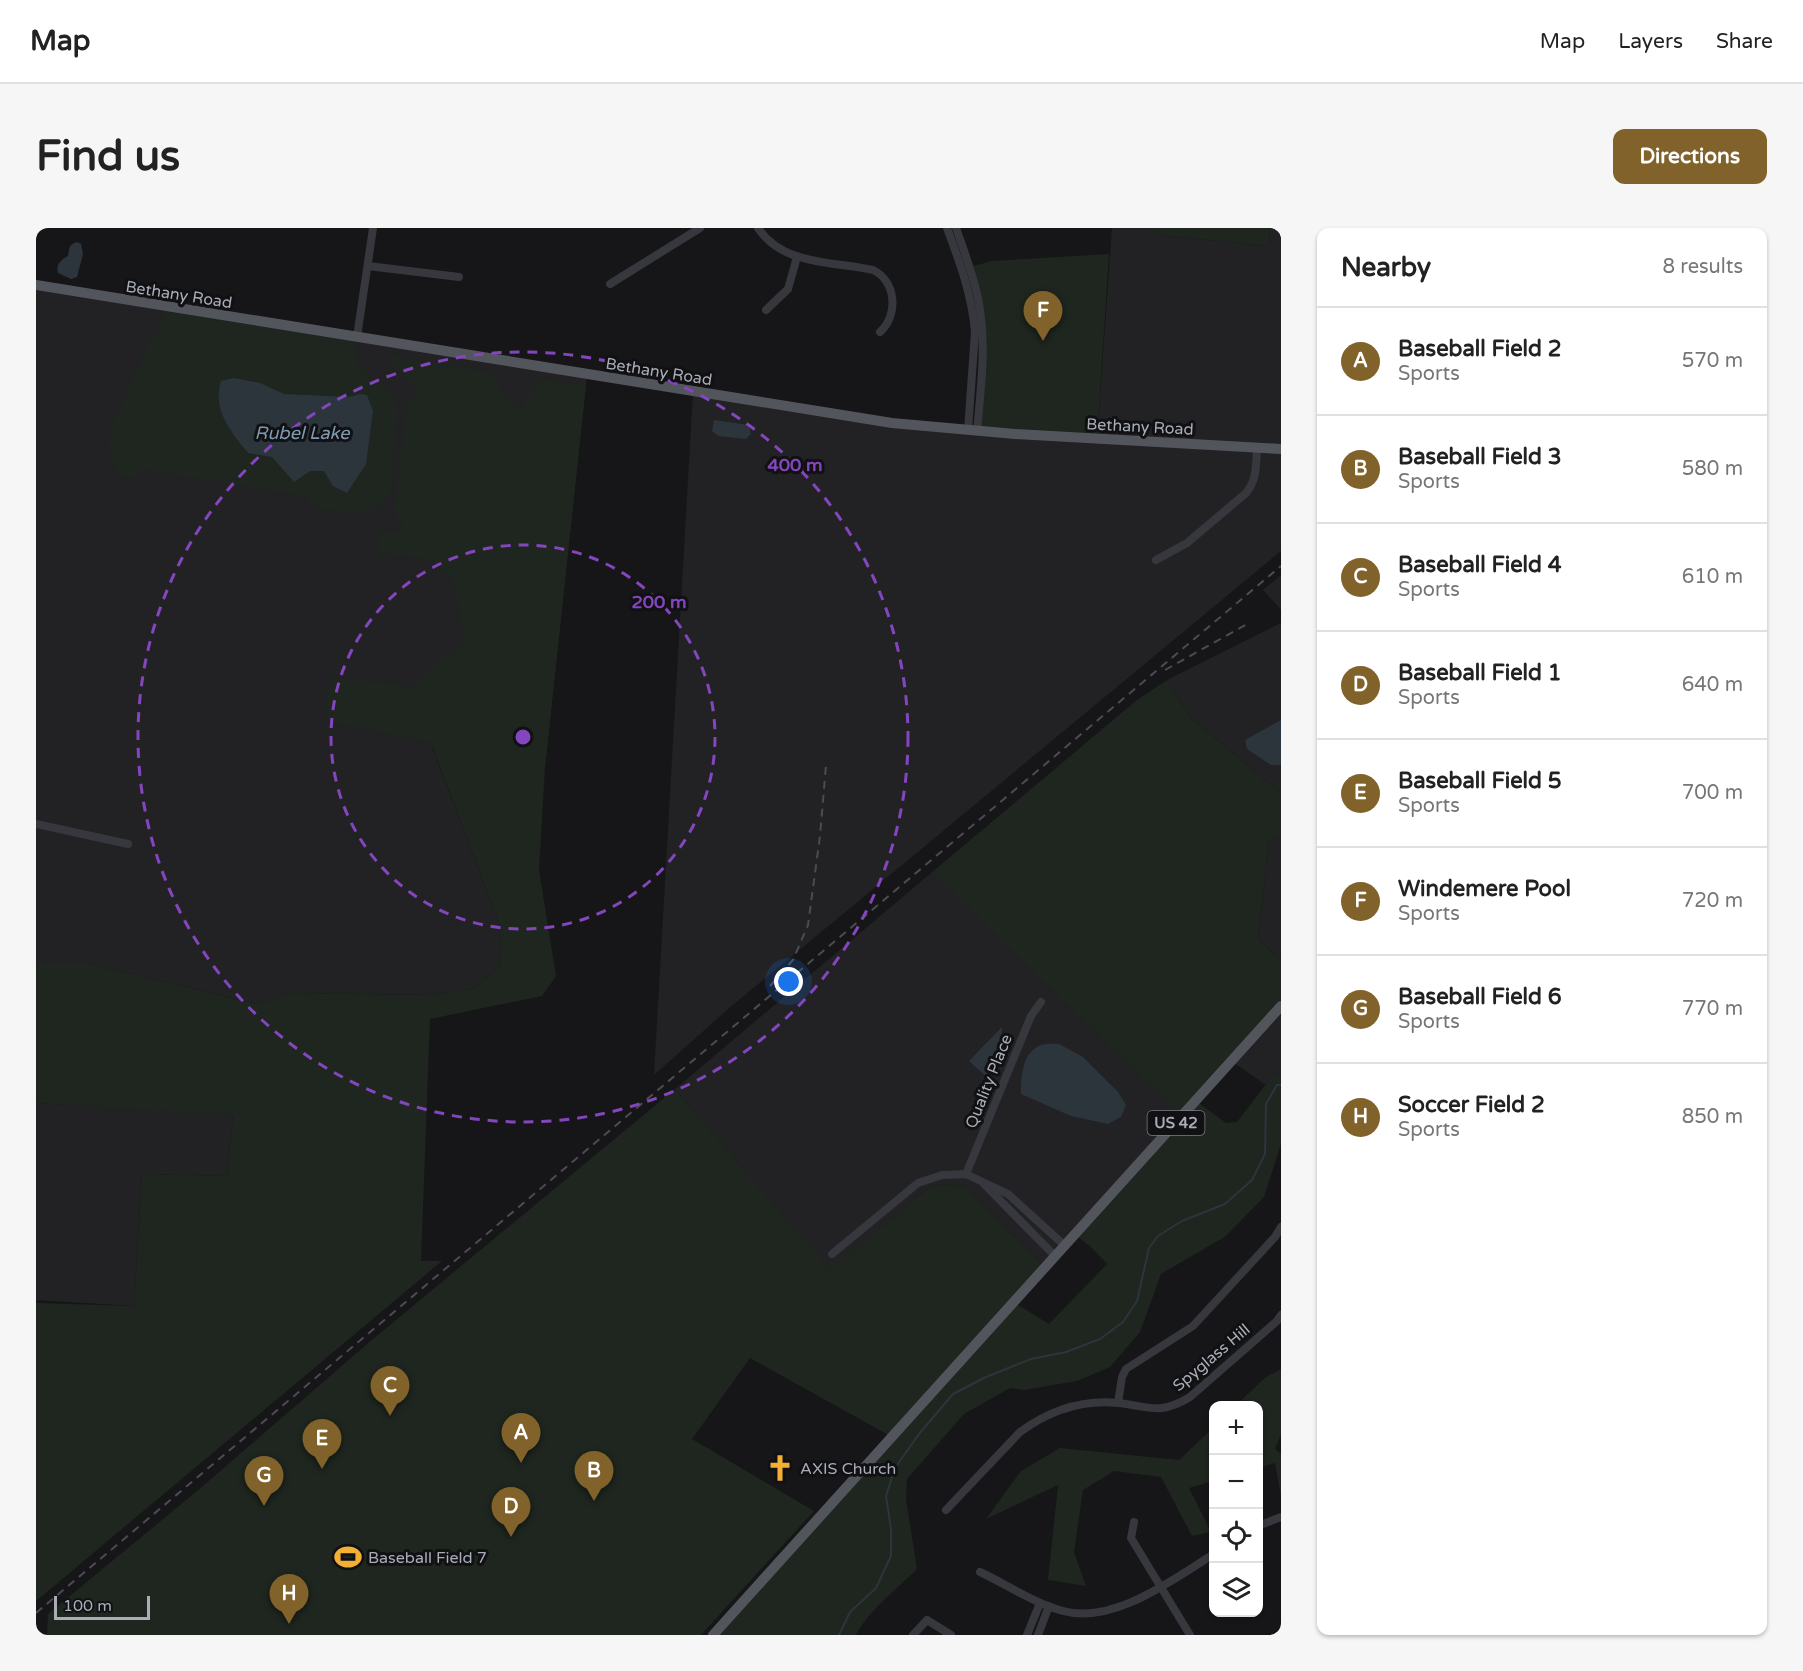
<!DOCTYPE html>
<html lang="en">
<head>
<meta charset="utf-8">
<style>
	:root { --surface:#fff; --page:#f6f6f6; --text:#222; --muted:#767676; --line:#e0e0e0; --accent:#80622a }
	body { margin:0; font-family:"Varela Round",sans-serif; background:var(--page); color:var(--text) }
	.controls { position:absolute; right:18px; bottom:18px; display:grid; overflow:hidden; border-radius:12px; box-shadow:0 2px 4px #0004 }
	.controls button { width:54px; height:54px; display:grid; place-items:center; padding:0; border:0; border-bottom:2px solid var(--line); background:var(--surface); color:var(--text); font:30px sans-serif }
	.scale { position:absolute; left:18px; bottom:15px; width:96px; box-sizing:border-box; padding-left:6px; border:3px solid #a8adb8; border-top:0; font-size:16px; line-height:21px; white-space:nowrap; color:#a8adb8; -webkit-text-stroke:4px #111113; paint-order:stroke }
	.you { position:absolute; left:753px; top:754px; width:21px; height:21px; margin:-15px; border:4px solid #fff; border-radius:50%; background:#1a73e8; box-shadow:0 0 0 9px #1a73e833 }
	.badge { display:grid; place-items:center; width:39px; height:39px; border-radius:50%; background:var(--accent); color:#fff; font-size:20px; font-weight:700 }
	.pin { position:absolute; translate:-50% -50px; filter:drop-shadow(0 2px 3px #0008) }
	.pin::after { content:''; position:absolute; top:32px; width:21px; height:18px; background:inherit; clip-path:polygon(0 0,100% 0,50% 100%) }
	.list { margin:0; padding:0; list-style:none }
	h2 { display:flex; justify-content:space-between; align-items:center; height:78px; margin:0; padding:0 24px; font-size:26px }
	h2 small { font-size:20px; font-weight:400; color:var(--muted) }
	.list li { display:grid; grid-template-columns:39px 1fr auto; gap:18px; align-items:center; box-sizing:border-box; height:108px; padding:0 24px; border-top:2px solid var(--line) }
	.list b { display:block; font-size:22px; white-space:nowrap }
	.list p { margin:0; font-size:20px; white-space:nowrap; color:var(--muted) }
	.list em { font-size:20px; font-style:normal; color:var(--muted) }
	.icon { flex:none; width:33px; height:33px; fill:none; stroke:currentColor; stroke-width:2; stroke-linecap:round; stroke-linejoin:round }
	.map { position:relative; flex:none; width:1245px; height:1407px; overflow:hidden; border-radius:12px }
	header { display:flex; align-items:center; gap:36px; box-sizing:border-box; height:84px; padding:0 30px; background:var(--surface); border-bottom:2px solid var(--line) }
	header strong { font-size:28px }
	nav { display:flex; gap:33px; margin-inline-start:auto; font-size:21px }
	.intro { display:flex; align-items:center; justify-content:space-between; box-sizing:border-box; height:144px; padding:0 36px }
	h1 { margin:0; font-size:42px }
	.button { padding:15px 27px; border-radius:12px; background:var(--accent); color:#fff; font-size:21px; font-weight:700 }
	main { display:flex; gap:36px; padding:0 36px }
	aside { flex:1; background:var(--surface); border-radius:12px; box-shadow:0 2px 4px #0004 }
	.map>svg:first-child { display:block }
	.built { fill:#222225 }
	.green { fill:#1e261f }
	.water { fill:#2c353c }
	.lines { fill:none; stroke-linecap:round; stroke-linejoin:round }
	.stream { stroke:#2c353c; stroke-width:2 }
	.minor { stroke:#37383d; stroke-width:8 }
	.major { stroke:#53555c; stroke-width:10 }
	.rail { stroke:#4a4c52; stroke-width:2; stroke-dasharray:8 6; stroke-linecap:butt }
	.ring { fill:none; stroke:#8446be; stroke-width:3; stroke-dasharray:10 8 }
	.labels { text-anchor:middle; stroke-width:6; stroke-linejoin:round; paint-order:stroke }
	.shield { fill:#111113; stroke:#7b7e86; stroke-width:1.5 }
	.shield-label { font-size:15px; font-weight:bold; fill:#a8adb8 }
	.street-label { font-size:16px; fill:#a8adb8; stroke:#111113 }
	.poi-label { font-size:16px; fill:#a8adb8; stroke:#111113; text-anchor:start }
	.water-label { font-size:18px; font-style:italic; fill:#7f9bb3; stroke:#111113 }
	.centre { fill:#8446be; stroke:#111113; stroke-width:3 }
	.ring-label { font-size:18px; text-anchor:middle; font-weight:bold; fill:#8446be; stroke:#111113; stroke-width:6; stroke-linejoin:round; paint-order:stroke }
</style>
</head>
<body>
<header>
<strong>Map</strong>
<nav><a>Map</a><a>Layers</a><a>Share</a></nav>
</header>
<div class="intro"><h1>Find us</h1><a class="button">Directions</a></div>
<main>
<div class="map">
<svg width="1245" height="1407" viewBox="0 0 1245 1407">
	<rect width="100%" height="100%" fill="#161618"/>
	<g class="built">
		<path d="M 1076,0 L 1115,0 L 1121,7 L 1233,18 L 1234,0 L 1245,0 L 1245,323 L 691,782 L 618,847 L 657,164 L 809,188 L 1061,211 Z"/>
		<path d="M 0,58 L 551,146 L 509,539 L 395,516 L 465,700 L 464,738 L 437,761 L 395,767 L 255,765 L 221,776 L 51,735 L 0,735 Z"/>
		<path d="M 1245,347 L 1245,382 L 1227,362 Z"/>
		<path d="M 1245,395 L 1245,565 L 1154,489 L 1131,452 Z"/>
		<path d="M 1245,610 L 1245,732 L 1222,711 L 1233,611 Z"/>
		<path d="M 895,645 L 1146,888 L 1008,1039 L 929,957 L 895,958 L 794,1043 L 639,861 Z"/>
		<path d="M 1245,778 L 1245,845 L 1237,847 L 1230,857 L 1195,833 Z"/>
		<path d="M 0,875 L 197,886 L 191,948 L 106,946 L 98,1078 L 0,1072 Z"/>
	</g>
	<g class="green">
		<path d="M 1115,0 L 1234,0 L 1233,18 L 1121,7 Z"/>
		<path d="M 1073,26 L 1061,211 L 941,203 L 946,125 L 934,39 L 956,33 Z"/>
		<path d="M 131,80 L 321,109 L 320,130 L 325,143 L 351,161 L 362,179 L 356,259 C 345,299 304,283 273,278 L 273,269 L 103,241 L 101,251 L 85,248 C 74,234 72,219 74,202 L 115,110 L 121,106 Z"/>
		<path d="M 347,126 L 454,145 L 482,185 L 504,150 L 550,158 L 509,539 L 503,642 L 520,748 L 506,768 L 394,791 L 385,1033 L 406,1033 L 0,1373 L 0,1075 L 98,1078 L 106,946 L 191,948 L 197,887 L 0,875 L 0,735 L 51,735 L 221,776 L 255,765 L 395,767 L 437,761 L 464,738 L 465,700 L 395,515 L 289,492 L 292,465 L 297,450 L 378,458 L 428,412 L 418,353 L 395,332 L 343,325 L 341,306 L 370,303 L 358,285 L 370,179 L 381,162 Z"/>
		<path d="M 1131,452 L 1154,489 L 1245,565 L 1245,610 L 1233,611 L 1222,711 L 1245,732 L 1245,778 L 1160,873 L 1190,895 L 1201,894 L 1237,847 L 1245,845 L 1245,916 L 1228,969 L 1190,1008 L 1125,1046 L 1104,1104 L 1074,1139 L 1041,1153 L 988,1162 L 974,1160 L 928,1186 L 871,1251 L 870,1271 L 881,1341 C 861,1361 833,1382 820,1407 L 677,1407 L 856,1209 L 714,1130 L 656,1211 L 778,1283 L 665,1407 L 11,1407 L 12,1386 L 161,1263 L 337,1111 L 639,861 L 794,1042 L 895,958 L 929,957 L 1008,1039 L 977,1074 L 1013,1096 L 1071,1036 L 1055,1019 L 1038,1006 L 1145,888 L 895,645 L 1101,472 Z"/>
		<path d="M 1245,1141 L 1245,1206 L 1239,1221 L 1245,1226 L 1245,1269 L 1239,1235 L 1223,1240 L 1222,1178 L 1200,1177 L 1230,1149 Z"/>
		<path d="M 1177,1200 L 1177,1253 L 1153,1260 L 1175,1304 L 1156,1308 L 1125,1249 L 1078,1243 L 1047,1262 L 1038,1324 L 1050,1358 L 1012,1352 L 1022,1257 L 950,1291 L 985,1243 L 1024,1220 L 1143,1232 Z"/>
	</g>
	<g class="water">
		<path d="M 41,14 L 45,16 L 47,26 L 41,49 L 35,51 L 22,45 C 20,37 24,32 32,28 C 33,21 33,16 41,14 Z"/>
		<path d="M 198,150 L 224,155 L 248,166 L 313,169 L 324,166 L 331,167 L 337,183 L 330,236 L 311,265 L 297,258 L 288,243 L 274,243 L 258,254 L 236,229 L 212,225 C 195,204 176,182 185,153 Z"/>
		<path d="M 678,192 L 713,197 L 715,206 L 710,211 L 682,208 L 676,203 Z"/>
		<path d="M 1245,492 L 1245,537 L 1235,537 L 1211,521 L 1209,512 Z"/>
		<path d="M 966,799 L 965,819 L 951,849 L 933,833 Z"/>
		<path d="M 1023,816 L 1047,829 L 1082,864 L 1090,877 L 1085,889 L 1072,896 L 1035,888 L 985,866 C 985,849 986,826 1003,818 C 1009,815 1017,816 1023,816 Z"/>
	</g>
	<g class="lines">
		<path class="stream" d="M 803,1407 L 814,1384 L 840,1360 L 855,1328 L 855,1301 L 850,1268 L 859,1240 L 883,1206 L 917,1166 L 950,1149 L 995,1131 L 1030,1124 L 1064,1111 L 1087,1094 L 1101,1073 L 1113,1020 L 1122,1008 L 1146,993 L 1189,976 L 1216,952 L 1229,926 L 1230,876 L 1241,857 L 1245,857"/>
		<g class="minor">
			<path d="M 722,0 C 747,38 797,33 837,42 C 860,53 863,87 844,104"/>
			<path d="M 911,0 C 924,35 936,67 939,104 L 932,202"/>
			<path d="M 920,0 C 928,23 937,46 942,70 C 951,114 945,159 941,203"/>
			<path d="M 332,38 L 423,49"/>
			<path d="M 574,56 L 664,0"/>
			<path d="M 730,82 L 752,61 L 761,29"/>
			<path d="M 321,109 L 337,0"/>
			<path d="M 1120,332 L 1151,315 L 1210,265 C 1221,252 1220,237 1221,220"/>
			<path d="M 0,596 L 92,616"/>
			<path d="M 930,946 L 995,788 L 1005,774"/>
			<path d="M 948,956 L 1018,1027"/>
			<path d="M 796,1026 L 882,955 L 906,947 L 930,946 L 972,966 L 1028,1017"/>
			<path d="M 1082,1175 L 1086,1149 L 1090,1141 L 1157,1098 L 1239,1009 L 1245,999"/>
			<path d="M 910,1282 L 984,1204 C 1014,1182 1046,1171 1083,1175 C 1115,1179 1124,1187 1154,1169 L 1241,1093 L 1245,1087"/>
			<path d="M 1098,1294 L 1095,1310 L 1154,1407"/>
			<path d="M 1222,1298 L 1245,1289"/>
			<path d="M 944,1344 C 972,1357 997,1375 1027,1383 C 1078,1397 1137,1351 1178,1326"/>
			<path d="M 877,1407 L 891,1392 L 915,1407"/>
			<path d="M 991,1407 L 1004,1375"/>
			<path d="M 1002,1407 L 1013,1378"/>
		</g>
		<g class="major">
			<path d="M 0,57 L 856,195 L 979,206 L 1245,221"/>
			<path d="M 677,1407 L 1245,778"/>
		</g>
		<g class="rail">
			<path d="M 1129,442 L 1213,395"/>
			<path d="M 734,758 L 757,732 L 772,697 L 784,608 L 790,537"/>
			<path d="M 0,1385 L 1245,338"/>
		</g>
	</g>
	<g class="ring">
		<circle cx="487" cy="509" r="192"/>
		<circle cx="487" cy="509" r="385"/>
	</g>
	<defs>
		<symbol id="church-bare" viewBox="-9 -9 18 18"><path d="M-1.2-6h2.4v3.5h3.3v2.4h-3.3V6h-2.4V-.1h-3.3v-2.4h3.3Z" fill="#f2b134" stroke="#111113" stroke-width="2.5" paint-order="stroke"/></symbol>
		<symbol id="stadium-bare" viewBox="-9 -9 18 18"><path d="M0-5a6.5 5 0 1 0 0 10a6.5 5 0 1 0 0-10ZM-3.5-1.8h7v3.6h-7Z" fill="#f2b134" stroke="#111113" stroke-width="2.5" paint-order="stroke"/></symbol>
	</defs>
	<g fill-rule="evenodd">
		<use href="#church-bare" x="725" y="1221" width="38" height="38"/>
		<use href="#stadium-bare" x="293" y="1310" width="38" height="38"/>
	</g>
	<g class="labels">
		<rect class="shield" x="1111.5" y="883" width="57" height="24" rx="4.5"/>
		<g class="shield-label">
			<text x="1140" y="900">US 42</text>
		</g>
		<g class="street-label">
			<text transform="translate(143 66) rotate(9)" y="6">Bethany Road</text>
			<text transform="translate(623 143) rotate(9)" y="6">Bethany Road</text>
			<text transform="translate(1104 198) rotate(3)" y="6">Bethany Road</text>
			<text transform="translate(952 853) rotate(-68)" y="6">Quality Place</text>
			<text transform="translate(1175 1129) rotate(-40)" y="6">Spyglass Hill</text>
		</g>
		<g class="poi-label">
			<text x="764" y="1246">AXIS Church</text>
			<text x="332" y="1335">Baseball Field 7</text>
		</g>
		<g class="water-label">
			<text x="266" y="211">Rubel Lake</text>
		</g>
	</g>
	<circle cx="487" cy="509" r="9" class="centre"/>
	<g class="ring-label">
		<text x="759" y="243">400 m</text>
		<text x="623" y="380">200 m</text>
	</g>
</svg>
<div class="controls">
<button>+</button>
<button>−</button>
<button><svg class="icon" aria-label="locate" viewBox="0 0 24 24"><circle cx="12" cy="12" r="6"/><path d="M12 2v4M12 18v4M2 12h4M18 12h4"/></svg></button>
<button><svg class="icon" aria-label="layers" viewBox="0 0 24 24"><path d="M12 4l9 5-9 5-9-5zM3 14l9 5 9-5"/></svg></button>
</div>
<div class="scale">100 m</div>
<div class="you"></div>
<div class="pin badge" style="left:485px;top:1235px">A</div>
<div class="pin badge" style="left:558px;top:1273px">B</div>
<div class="pin badge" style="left:354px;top:1188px">C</div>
<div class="pin badge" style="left:475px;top:1309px">D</div>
<div class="pin badge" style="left:286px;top:1241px">E</div>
<div class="pin badge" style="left:1007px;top:113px">F</div>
<div class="pin badge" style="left:228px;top:1278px">G</div>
<div class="pin badge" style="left:253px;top:1396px">H</div>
</div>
<aside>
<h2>Nearby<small>8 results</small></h2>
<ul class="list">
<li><span class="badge">A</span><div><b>Baseball Field 2</b><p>Sports</p></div><em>570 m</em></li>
<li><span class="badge">B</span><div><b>Baseball Field 3</b><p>Sports</p></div><em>580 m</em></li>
<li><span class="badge">C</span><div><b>Baseball Field 4</b><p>Sports</p></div><em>610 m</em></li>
<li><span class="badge">D</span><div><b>Baseball Field 1</b><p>Sports</p></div><em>640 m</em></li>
<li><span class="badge">E</span><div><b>Baseball Field 5</b><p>Sports</p></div><em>700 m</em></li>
<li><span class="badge">F</span><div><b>Windemere Pool</b><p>Sports</p></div><em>720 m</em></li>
<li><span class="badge">G</span><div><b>Baseball Field 6</b><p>Sports</p></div><em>770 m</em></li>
<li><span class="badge">H</span><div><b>Soccer Field 2</b><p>Sports</p></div><em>850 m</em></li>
</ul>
</aside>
</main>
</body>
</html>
